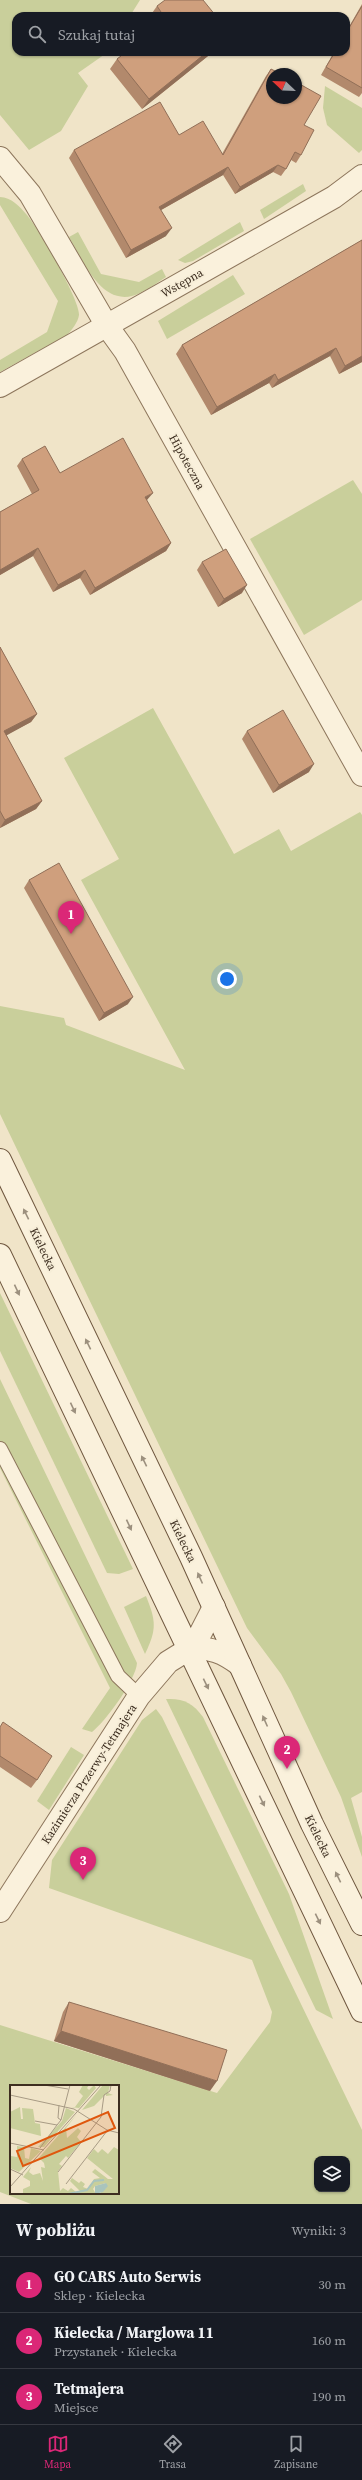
<!DOCTYPE html>
<html lang="pl">
<head>
<meta charset="utf-8">
<style>
	:root { --surface:#171b24; --page:#242831; --text:#f1f3f6; --muted:#9ea1a6; --line:#363941; --accent:#db2777 }
	body { margin:0; font-family:"Source Serif 4",serif; background:var(--page); color:var(--text) }
	.controls { position:absolute; right:12px; bottom:12px; display:grid; overflow:hidden; border-radius:8px; box-shadow:0 1px 3px #0004 }
	.controls button { width:36px; height:36px; display:grid; place-items:center; padding:0; border:0; border-bottom:1px solid var(--line); background:var(--surface); color:var(--text); font:20px sans-serif }
	.compass { position:absolute; left:266px; top:68px; width:36px; height:36px; border-radius:50%; background:var(--surface); box-shadow:0 1px 3px #0004; rotate:293deg }
	.you { position:absolute; left:227px; top:979px; width:14px; height:14px; margin:-10px; border:3px solid #fff; border-radius:50%; background:#1a73e8; box-shadow:0 0 0 6px #1a73e833 }
	.badge { display:grid; place-items:center; width:26px; height:26px; border-radius:50%; background:var(--accent); color:#fff; font-size:13px; font-weight:700 }
	.pin { position:absolute; translate:-50% -33px; filter:drop-shadow(0 1px 2px #0008) }
	.pin::after { content:''; position:absolute; top:21px; width:14px; height:12px; background:inherit; clip-path:polygon(0 0,100% 0,50% 100%) }
	.list { margin:0; padding:0; list-style:none }
	h2 { display:flex; justify-content:space-between; align-items:center; height:52px; margin:0; padding:0 16px; font-size:17px }
	h2 small { font-size:13px; font-weight:400; color:var(--muted) }
	.list li { display:grid; grid-template-columns:26px 1fr auto; gap:12px; align-items:center; box-sizing:border-box; height:56px; padding:0 16px; border-top:1px solid var(--line) }
	.list b { display:block; font-size:15px; white-space:nowrap }
	.list p { margin:0; font-size:13px; white-space:nowrap; color:var(--muted) }
	.list em { font-size:13px; font-style:normal; color:var(--muted) }
	.icon { flex:none; width:22px; height:22px; fill:none; stroke:currentColor; stroke-width:2; stroke-linecap:round; stroke-linejoin:round }
	.map { position:relative; flex:none; width:362px; height:2204px; overflow:hidden }
	.search { position:absolute; background:var(--surface); box-shadow:0 1px 3px #0004; left:12px; right:12px; top:12px; height:44px; display:flex; align-items:center; gap:10px; box-sizing:border-box; padding:0 14px; border-radius:12px; color:var(--muted); font-size:15px }
	.sheet { height:220px; background:var(--surface) }
	nav { display:flex; justify-content:space-around; align-items:center; box-sizing:border-box; height:56px; border-top:1px solid var(--line); background:var(--surface); font-size:11px; color:var(--muted) }
	nav a { display:grid; justify-items:center; gap:2px }
	nav .on { color:var(--accent) }
	.map>svg:first-child { display:block }
	.green { fill:#c9cf9b; fill-rule:evenodd }
	.lines { fill:none; stroke-linecap:round; stroke-linejoin:round }
	.service-casing { stroke:#8d765c; stroke-width:16 }
	.minor-casing { stroke:#8d765c; stroke-width:24 }
	.secondary-casing { stroke:#6f573f; stroke-width:24 }
	.service { stroke:#faf1dc; stroke-width:14 }
	.minor { stroke:#faf1dc; stroke-width:22 }
	.secondary { stroke:#faf1dc; stroke-width:22 }
	.wall { fill:#b2896c }
	.shaded-wall { fill:#916f58 }
	.building { fill:#cf9f7d; stroke:#916f58 }
	.oneway { fill:#9c907e }
	.labels { text-anchor:middle; stroke-width:4; stroke-linejoin:round; paint-order:stroke }
	.street-label { font-size:12px; fill:#3d2e20; stroke:#f7eed8 }
	.inset-river { fill:none; stroke:#a9c4bc; stroke-width:2 }
	.inset-road { fill:none; stroke:#a89b85; stroke-width:1 }
	.view { fill:#df570d; fill-opacity:0.15; stroke:#df570d; stroke-width:2 }
	.inset-edge { fill:none; stroke:#3d2e20; stroke-width:2 }
</style>
</head>
<body>
<div class="map">
<svg width="362" height="2204" viewBox="0 0 362 2204">
	<rect width="100%" height="100%" fill="#f0e4c8"/>
	<g class="green">
		<path d="M 0,0 L 140,0 L 130,16 L 16,16 L 16,52 L 108,52 L 78,73 L 88,86 L 61,131 L 29,150 L 0,115 Z"/>
		<path d="M 325,86 L 362,108 L 362,150 L 359,153 L 327,125 L 323,108 Z"/>
		<path d="M 303,184 L 306,191 L 264,219 L 260,210 Z"/>
		<path d="M 0,197 C 11,197 20,207 27,215 C 38,228 80,300 79,315 C 78,322 72,330 67,335 L 0,372 L 0,360 L 47,332 L 58,301 L 0,205 Z"/>
		<path d="M 240,222 L 244,231 L 193,261 L 185,263 L 178,260 Z"/>
		<path d="M 78,232 L 101,274 L 139,282 L 162,269 L 166,277 C 158,282 149,289 140,293 C 103,311 84,262 69,237 Z"/>
		<path d="M 233,275 L 245,294 L 167,339 L 158,321 Z"/>
		<path d="M 353,480 L 362,494 L 362,600 L 304,635 L 250,539 Z"/>
		<path d="M 153,708 L 234,854 L 279,829 L 291,851 L 360,812 L 362,815 L 362,1792 L 351,1798 L 362,1837 L 362,1857 L 341,1797 L 291,1692 L 281,1674 L 247,1628 L 0,1114 L 0,1006 L 64,1018 L 66,1025 L 185,1070 L 81,880 L 119,859 L 64,758 Z"/>
		<path d="M 0,1293 L 133,1569 L 119,1574 L 107,1573 L 0,1351 Z"/>
		<path d="M 0,1379 L 137,1663 C 136,1680 105,1722 92,1732 L 82,1729 L 110,1688 L 0,1468 Z"/>
		<path d="M 146,1596 C 156,1621 157,1629 145,1654 L 124,1607 Z"/>
		<path d="M 166,1699 C 183,1698 193,1703 203,1717 L 289,1894 L 333,2019 L 316,2010 Z"/>
		<path d="M 156,1709 L 162,1717 L 362,2130 L 362,2204 L 31,2204 L 0,2192 L 0,2025 L 217,2093 L 270,2022 L 272,2012 L 252,1960 L 49,1888 L 52,1860 L 142,1720 ZM 11,2086 L 118,2086 L 118,2193 L 11,2193 ZM 317,2159 L 347,2159 L 347,2189 L 317,2189 Z"/>
		<path d="M 71,1747 L 84,1755 L 49,1810 L 37,1801 Z"/>
	</g>
	<g class="lines">
		<defs>
			<path id="service" d="M 0,1449 L 118,1676 L 139,1696"/>
			<g id="minor">
				<path d="M 0,158 L 30,194 L 107,326 L 125,351 L 362,775"/>
				<path d="M 0,386 L 334,197 L 362,176"/>
				<path d="M 189,1649 C 210,1647 223,1652 240,1665"/>
				<path d="M 0,1911 L 139,1696 L 168,1662 L 189,1649 L 197,1640 L 214,1607"/>
			</g>
			<g id="secondary">
				<path d="M 0,1160 L 191,1557 L 312,1824 L 362,1924"/>
				<path d="M 0,1255 L 362,2011"/>
			</g>
		</defs>
		<use href="#service" class="service-casing"/>
		<use href="#minor" class="minor-casing"/>
		<use href="#secondary" class="secondary-casing"/>
		<use href="#service" class="service"/>
		<use href="#minor" class="minor"/>
		<use href="#secondary" class="secondary"/>
	</g>
	<g class="wall">
		<path d="M 362,4 L 362,93 L 359,97 L 321,75 L 334,52 L 346,52 L 346,32 Z"/>
		<path d="M 157,6 L 216,16 L 150,16 Z"/>
		<path d="M 121,52 L 213,52 L 142,109 L 110,69 L 117,59 L 123,55 Z"/>
		<path d="M 271,69 L 304,125 L 301,155 L 296,163 L 291,160 L 286,169 L 281,176 L 273,172 L 235,194 L 223,175 L 161,210 L 166,236 L 126,258 L 69,158 L 74,150 L 179,135 L 222,154 L 266,76 Z"/>
		<path d="M 362,240 L 362,362 L 339,374 L 330,356 L 272,388 L 269,383 L 211,415 L 176,354 L 182,345 Z"/>
		<path d="M 22,459 L 60,473 L 147,500 L 147,501 L 171,543 L 166,551 L 90,595 L 80,578 L 53,592 L 33,556 L 0,575 L 0,512 L 32,494 L 17,466 Z"/>
		<path d="M 202,562 L 242,593 L 218,607 L 197,570 Z"/>
		<path d="M 0,647 L 37,714 L 31,722 L 6,735 L 42,801 L 36,809 L 0,828 Z"/>
		<path d="M 247,731 L 309,772 L 273,793 L 242,739 Z"/>
		<path d="M 29,880 L 128,1004 L 99,1021 L 24,888 Z"/>
		<path d="M 0,1727 L 37,1780 L 31,1788 L 0,1767 Z"/>
		<path d="M 69,2002 L 210,2091 L 54,2041 L 63,2012 Z"/>
	</g>
	<g class="shaded-wall">
		<path d="M 207,52 L 213,52 L 142,109 L 149,99 Z"/>
		<path d="M 278,165 L 273,172 L 235,194 L 240,187 Z"/>
		<path d="M 228,167 L 223,175 L 154,214 L 159,207 Z"/>
		<path d="M 172,228 L 166,236 L 126,258 L 131,250 Z"/>
		<path d="M 336,348 L 330,356 L 272,388 L 278,380 Z"/>
		<path d="M 362,356 L 362,362 L 339,374 L 345,366 Z"/>
		<path d="M 275,374 L 269,383 L 211,415 L 217,407 Z"/>
		<path d="M 153,493 L 147,500 L 139,505 L 145,497 Z"/>
		<path d="M 171,543 L 166,551 L 90,595 L 95,588 Z"/>
		<path d="M 38,548 L 33,556 L 0,575 L 0,570 Z"/>
		<path d="M 85,570 L 80,578 L 53,592 L 58,585 Z"/>
		<path d="M 247,585 L 242,593 L 218,607 L 224,599 Z"/>
		<path d="M 37,714 L 31,722 L 0,739 L 4,731 Z"/>
		<path d="M 314,764 L 309,772 L 273,793 L 279,785 Z"/>
		<path d="M 42,801 L 36,809 L 0,828 L 5,820 Z"/>
		<path d="M 133,997 L 128,1004 L 99,1021 L 104,1013 Z"/>
		<path d="M 61,2031 L 217,2081 L 210,2091 L 54,2041 Z"/>
	</g>
	<g class="building">
		<path d="M 165,0 L 203,0 L 216,16 L 157,16 L 161,12 L 157,6 Z"/>
		<path d="M 362,6 L 362,88 L 326,67 L 335,52 L 346,52 L 346,33 Z"/>
		<path d="M 126,52 L 207,52 L 149,99 L 117,59 Z"/>
		<path d="M 271,69 L 281,74 L 272,74 L 272,98 L 296,98 L 296,82 L 321,96 L 304,125 L 314,130 L 301,155 L 295,152 L 286,169 L 278,165 L 240,187 L 228,167 L 159,207 L 172,228 L 131,250 L 74,150 L 160,102 L 179,135 L 203,121 L 223,155 Z"/>
		<path d="M 362,240 L 362,356 L 345,366 L 336,348 L 278,380 L 275,374 L 217,407 L 182,345 Z"/>
		<path d="M 123,438 L 153,493 L 145,497 L 171,543 L 95,588 L 85,570 L 58,585 L 38,548 L 0,570 L 0,512 L 39,490 L 22,459 L 45,446 L 60,473 Z"/>
		<path d="M 226,549 L 247,585 L 224,599 L 202,562 Z"/>
		<path d="M 0,647 L 37,714 L 4,731 L 42,801 L 5,820 L 0,811 Z"/>
		<path d="M 283,710 L 314,764 L 279,785 L 247,731 Z"/>
		<path d="M 59,863 L 133,997 L 104,1013 L 29,880 Z"/>
		<path d="M 3,1722 L 52,1756 L 37,1780 L 0,1756 L 0,1727 Z"/>
		<path d="M 69,2002 L 227,2050 L 217,2081 L 61,2031 Z"/>
	</g>
	<defs><path id="oneway-solid" d="M-6-.8H1V-3.2L6.5 0L1 3.2V.8H-6Z"/></defs>
	<g class="oneway">
		<use href="#oneway-solid" transform="translate(26 1214) rotate(-116)"/>
		<use href="#oneway-solid" transform="translate(17 1290) rotate(65)"/>
		<use href="#oneway-solid" transform="translate(88 1344) rotate(-116)"/>
		<use href="#oneway-solid" transform="translate(73 1408) rotate(65)"/>
		<use href="#oneway-solid" transform="translate(144 1461) rotate(-116)"/>
		<use href="#oneway-solid" transform="translate(129 1525) rotate(65)"/>
		<use href="#oneway-solid" transform="translate(200 1578) rotate(-114)"/>
		<use href="#oneway-solid" transform="translate(206 1684) rotate(64)"/>
		<use href="#oneway-solid" transform="translate(265 1721) rotate(-114)"/>
		<use href="#oneway-solid" transform="translate(262 1801) rotate(64)"/>
		<use href="#oneway-solid" transform="translate(338 1877) rotate(-116)"/>
		<use href="#oneway-solid" transform="translate(318 1919) rotate(64)"/>
	</g>
	<g class="labels">
		<g class="street-label">
			<text transform="translate(182 283) rotate(-30)" y="4">Wstępna</text>
			<text transform="translate(187 462) rotate(61)" y="4">Hipoteczna</text>
			<text transform="translate(43 1249) rotate(64)" y="4">Kielecka</text>
			<text transform="translate(183 1541) rotate(64)" y="4">Kielecka</text>
			<text transform="translate(89 1774) rotate(-57)" y="4">Kazimierza Przerwy-Tetmajera</text>
			<text transform="translate(318 1836) rotate(64)" y="4">Kielecka</text>
		</g>
	</g>
	<g transform="translate(10 2085)">
		<rect width="109" height="109" fill="#f0e4c8"/>
		<path d="M 73,0 L 79,0 L 77,3 L 79,5 L 84,0 L 86,3 L 69,23 L 61,22 L 65,22 L 73,11 L 69,7 ZM 93,0 L 100,0 L 98,8 L 103,10 L 96,11 L 96,9 L 84,21 L 72,25 ZM 10,22 L 11,34 L 13,34 L 12,23 L 23,24 L 25,38 L 30,39 L 31,51 L 0,43 L 0,27 ZM 56,23 L 65,27 L 34,62 L 28,62 L 52,36 ZM 67,29 L 56,43 L 57,53 L 68,43 L 71,46 L 67,52 L 71,57 L 58,73 L 56,71 L 49,79 L 52,81 L 48,86 L 50,106 L 53,103 L 58,106 L 61,103 L 66,107 L 70,106 L 60,96 L 62,93 L 69,98 L 71,96 L 75,99 L 73,102 L 78,104 L 84,94 L 90,93 L 82,87 L 85,84 L 98,94 L 103,94 L 77,73 L 84,64 L 88,68 L 92,64 L 98,69 L 104,62 L 109,65 L 109,109 L 89,109 L 96,103 L 96,98 L 85,101 L 83,104 L 86,109 L 8,109 L 6,108 L 13,108 L 13,104 L 20,101 L 20,96 L 13,92 L 21,82 L 19,87 L 23,90 L 30,88 L 33,96 L 31,82 L 35,83 L 34,78 L 30,74 L 26,76 ZM 7,61 L 14,62 L 15,73 L 19,74 L 21,63 L 31,66 L 9,87 L 0,83 L 1,71 L 7,72 Z" fill="#c9cf9b"/>
		<path d="M 96,98 L 98,101 L 93,107 L 85,109 L 85,101 Z" fill="#a9c4bc"/>
		<path class="inset-river" d="M 58,109 L 77,105 L 84,96 L 94,95"/>
		<path class="inset-road" d="M 34,0 L 58,4M 0,10 L 64,24 L 97,45 L 109,48M 49,20 L 48,33 L 51,35M 25,36 L 47,40 L 30,63M 47,40 L 51,35 L 60,0M 0,58 L 34,65M 0,84 L 13,90M 48,87 L 91,32 L 94,10 L 100,6 L 101,0M 56,99 L 97,46M 0,102 L 91,0"/>
		<path class="view" d="M 98,27 L 105,43 L 13,81 L 7,66 Z"/>
		<rect width="109" height="109" class="inset-edge"/>
	</g>
</svg>
<div class="controls">
<button><svg class="icon" aria-label="layers" viewBox="0 0 24 24"><path d="M12 4l9 5-9 5-9-5zM3 14l9 5 9-5"/></svg></button>
</div>
<svg class="compass" viewBox="-18 -18 36 36"><path d="M0-13l5 13h-10z" fill="#e53935"/><path d="M0 13l5-13h-10z" fill="#9ea1a6"/></svg>
<div class="you"></div>
<div class="pin badge" style="left:71px;top:934px">1</div>
<div class="pin badge" style="left:287px;top:1769px">2</div>
<div class="pin badge" style="left:83px;top:1880px">3</div>
<div class="search"><svg class="icon" aria-label="search" viewBox="0 0 24 24"><circle cx="10" cy="10" r="6"/><path d="M15 15l6 6"/></svg>Szukaj tutaj</div>
</div>
<section class="sheet">
<h2>W pobliżu<small>Wyniki: 3</small></h2>
<ul class="list">
<li><span class="badge">1</span><div><b>GO CARS Auto Serwis</b><p>Sklep · Kielecka</p></div><em>30 m</em></li>
<li><span class="badge">2</span><div><b>Kielecka / Marglowa 11</b><p>Przystanek · Kielecka</p></div><em>160 m</em></li>
<li><span class="badge">3</span><div><b>Tetmajera</b><p>Miejsce</p></div><em>190 m</em></li>
</ul>
</section>
<nav>
<a class="on"><svg class="icon" aria-label="map" viewBox="0 0 24 24"><path d="M3 6l6-2 6 2 6-2v14l-6 2-6-2-6 2zM9 4v14M15 6v14"/></svg>Mapa</a>
<a><svg class="icon" aria-label="directions" viewBox="0 0 24 24"><path d="M12 3l9 9-9 9-9-9zM9 14v-3h6M13 9l2 2-2 2"/></svg>Trasa</a>
<a><svg class="icon" aria-label="saved" viewBox="0 0 24 24"><path d="M7 4h10v16l-5-4-5 4z"/></svg>Zapisane</a>
</nav>
</body>
</html>
